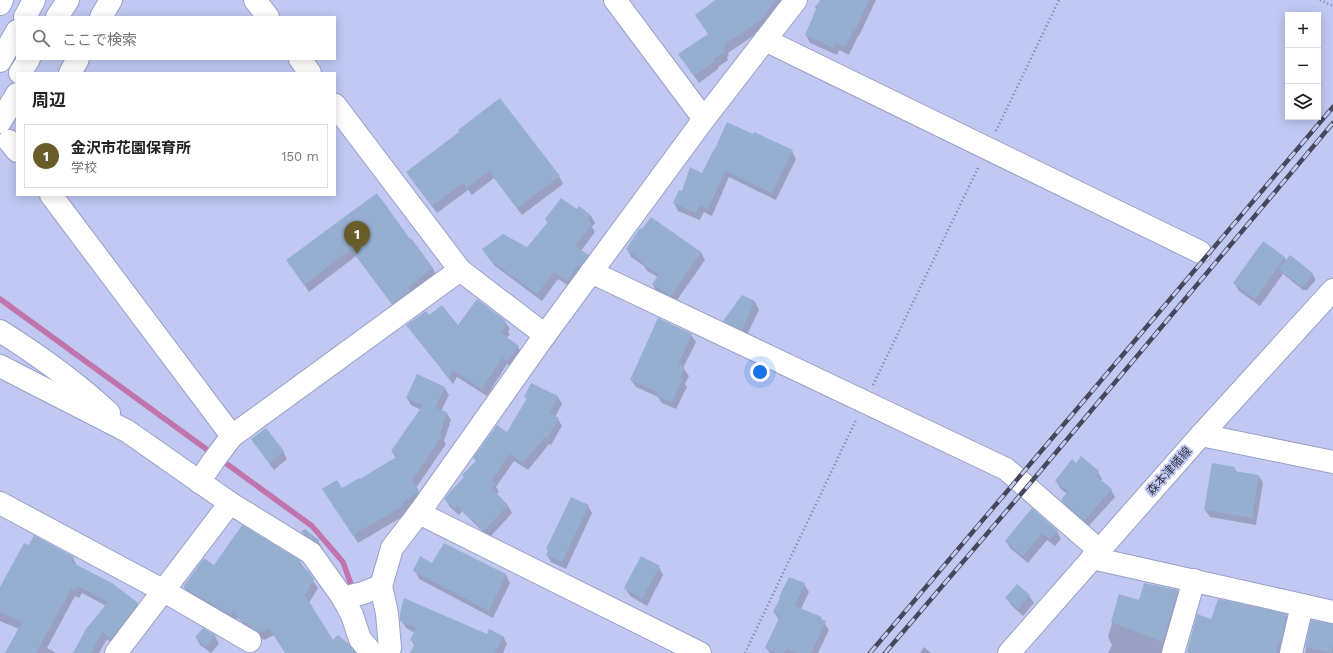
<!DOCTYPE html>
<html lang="ja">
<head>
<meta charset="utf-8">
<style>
	:root { --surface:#fff; --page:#f6f6f6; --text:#222; --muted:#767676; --line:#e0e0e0; --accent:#685c29 }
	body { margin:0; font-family:"Work Sans","Noto Sans JP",sans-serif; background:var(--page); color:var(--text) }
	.controls { position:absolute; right:12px; top:12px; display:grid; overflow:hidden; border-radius:0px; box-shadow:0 2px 10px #0003 }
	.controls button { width:36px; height:36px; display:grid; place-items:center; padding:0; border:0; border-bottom:1px solid var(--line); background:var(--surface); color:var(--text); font:20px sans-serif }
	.you { position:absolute; left:760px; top:372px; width:14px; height:14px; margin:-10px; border:3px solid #fff; border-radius:50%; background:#1a73e8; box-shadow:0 0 0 6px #1a73e833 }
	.badge { display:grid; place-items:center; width:26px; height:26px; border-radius:50%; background:var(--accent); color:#fff; font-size:13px; font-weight:700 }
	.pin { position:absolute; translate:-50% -33px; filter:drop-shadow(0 1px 2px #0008) }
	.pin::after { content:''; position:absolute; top:21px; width:14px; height:12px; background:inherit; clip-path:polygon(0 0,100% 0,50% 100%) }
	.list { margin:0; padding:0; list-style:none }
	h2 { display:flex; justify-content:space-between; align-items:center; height:52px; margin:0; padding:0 16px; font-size:17px }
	h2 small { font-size:13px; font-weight:400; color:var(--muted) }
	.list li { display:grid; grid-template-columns:26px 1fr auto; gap:12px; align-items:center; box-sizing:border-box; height:64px; margin:0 8px 8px; padding:0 8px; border:1px solid var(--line); border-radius:0px }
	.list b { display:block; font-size:15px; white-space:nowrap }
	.list p { margin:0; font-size:13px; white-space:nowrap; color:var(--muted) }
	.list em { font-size:13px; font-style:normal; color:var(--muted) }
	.icon { flex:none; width:22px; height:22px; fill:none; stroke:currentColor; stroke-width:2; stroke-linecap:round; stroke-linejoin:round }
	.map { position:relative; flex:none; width:1333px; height:653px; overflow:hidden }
	.search { position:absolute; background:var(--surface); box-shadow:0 2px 10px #0003; left:16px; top:16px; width:320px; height:44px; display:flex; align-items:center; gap:10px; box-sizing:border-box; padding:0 14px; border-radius:0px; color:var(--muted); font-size:15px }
	.panel { position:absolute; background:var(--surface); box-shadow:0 2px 10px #0003; left:16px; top:72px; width:320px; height:124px; border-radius:0px }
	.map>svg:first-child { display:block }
	.shadow { fill:#0003 }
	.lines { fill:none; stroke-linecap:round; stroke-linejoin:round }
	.stream { stroke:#c173ae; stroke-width:5.5 }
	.building { fill:#96afd1 }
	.minor-casing { stroke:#99a0c7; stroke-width:24 }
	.major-casing { stroke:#99a0c7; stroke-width:24 }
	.highway-casing { stroke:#99a0c7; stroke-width:24 }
	.path { stroke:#797e9b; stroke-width:2.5; stroke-dasharray:1 3; stroke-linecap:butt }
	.minor { stroke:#fff; stroke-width:22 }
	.major { stroke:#fff; stroke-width:22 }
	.highway { stroke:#fff; stroke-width:22 }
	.rail-casing { stroke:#45485c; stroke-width:4.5 }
	.rail { stroke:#c1c9f2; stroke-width:3; stroke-dasharray:9; stroke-linecap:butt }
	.labels { text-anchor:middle; stroke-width:4; stroke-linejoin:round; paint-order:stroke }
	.street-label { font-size:12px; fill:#303343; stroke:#c1c9f2 }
</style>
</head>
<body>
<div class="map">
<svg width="1333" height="653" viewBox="0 0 1333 653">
	<rect width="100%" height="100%" fill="#c1c9f2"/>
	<g class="shadow">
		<path d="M 716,0 L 785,0 L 765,28 L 728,53 L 729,55 L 727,57 L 728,60 L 718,67 L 718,69 L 699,83 L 684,62 L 709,34 Z"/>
		<path d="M 821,0 L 876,0 L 859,36 L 858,36 L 849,55 L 839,50 L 837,55 L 810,43 L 806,35 L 817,10 L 815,7 Z"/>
		<path d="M 460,132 L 559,176 L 563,184 L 522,215 L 494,178 L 472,195 L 468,190 L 437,213 L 412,180 Z"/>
		<path d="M 792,151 L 796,159 L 776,200 L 729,177 L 712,216 L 704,212 L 700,220 L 678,211 L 674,203 L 683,193 L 703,174 Z"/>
		<path d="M 377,195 L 410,240 L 411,240 L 433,269 L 437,276 L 397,311 L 356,256 L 309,292 L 287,260 Z"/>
		<path d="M 579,207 L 591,216 L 595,223 L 592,227 L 595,232 L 581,251 L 588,255 L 592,263 L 572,288 L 558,279 L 542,301 L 495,266 L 488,257 L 527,248 L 548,223 L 546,220 L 577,211 Z"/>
		<path d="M 1263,243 L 1285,258 L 1286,261 L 1312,273 L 1315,279 L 1315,281 L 1307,290 L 1303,290 L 1283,274 L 1260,306 L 1239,291 L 1234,283 Z"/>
		<path d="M 627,249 L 701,252 L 705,260 L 675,303 L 657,292 L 653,285 L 658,277 L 647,271 L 644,266 L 631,257 Z"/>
		<path d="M 755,302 L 759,310 L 746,337 L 728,328 L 724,321 Z"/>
		<path d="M 428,316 L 458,327 L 505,322 L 510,329 L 508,332 L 510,334 L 506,339 L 518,347 L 522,355 L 512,368 L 507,364 L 487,396 L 457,377 L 453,384 L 412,332 L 407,325 Z"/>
		<path d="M 691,335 L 696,342 L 683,368 L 689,376 L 685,384 L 687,387 L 676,409 L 662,403 L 658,397 L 636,387 L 631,380 Z"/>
		<path d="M 444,387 L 449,395 L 441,411 L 446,412 L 451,420 L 444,441 L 446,444 L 416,488 L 422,499 L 405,511 L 407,514 L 358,543 L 328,496 L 359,481 L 396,458 L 392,452 L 421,410 L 411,405 L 407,398 Z"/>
		<path d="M 525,397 L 558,397 L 562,404 L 555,417 L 558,419 L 562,426 L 551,445 L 549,444 L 528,470 L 514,461 L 496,487 L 499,492 L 497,494 L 508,506 L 512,513 L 489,538 L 462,511 L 459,515 L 450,507 L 445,499 L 465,478 L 463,475 L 477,462 L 474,458 L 507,433 L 527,400 Z"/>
		<path d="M 252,440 L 283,451 L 287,459 L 274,470 Z"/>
		<path d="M 1081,458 L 1098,472 L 1102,479 L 1100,481 L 1111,490 L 1115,497 L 1088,527 L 1066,507 L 1062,500 L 1067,494 L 1060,488 L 1056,481 L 1076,464 Z"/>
		<path d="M 1234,468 L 1237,472 L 1259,476 L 1263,483 L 1256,525 L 1210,517 L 1205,510 Z"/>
		<path d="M 588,506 L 592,513 L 566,569 L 551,562 L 547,555 Z"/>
		<path d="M 1032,509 L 1057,531 L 1061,539 L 1055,546 L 1047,540 L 1028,563 L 1010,548 L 1006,541 Z"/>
		<path d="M 242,526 L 300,562 L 318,588 L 309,603 L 333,642 L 355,653 L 286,653 L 274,635 L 264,640 L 253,632 L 246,628 L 239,617 L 235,622 L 189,594 L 184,587 L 214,567 Z"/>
		<path d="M 303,533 L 318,541 L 322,548 L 321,549 L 307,540 Z"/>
		<path d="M 444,544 L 506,575 L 510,583 L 493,618 L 419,579 L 415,571 L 432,564 Z"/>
		<path d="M 73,558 L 77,566 L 112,584 L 137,604 L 142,611 L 115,646 L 107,639 L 99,653 L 74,653 L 106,606 L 82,593 L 79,598 L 75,596 L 47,648 L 56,653 L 6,653 L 19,629 L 0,621 L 0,589 Z"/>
		<path d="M 659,567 L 663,575 L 647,606 L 630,596 L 625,588 Z"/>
		<path d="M 804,584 L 809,592 L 801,609 L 821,618 L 829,630 L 818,653 L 770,653 L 766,648 L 779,620 L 774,612 L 781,598 Z"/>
		<path d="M 1177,591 L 1182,599 L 1167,653 L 1108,653 L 1112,645 L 1108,637 L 1120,596 L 1140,601 Z"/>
		<path d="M 1029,596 L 1034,603 L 1023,616 L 1011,605 L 1007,598 Z"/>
		<path d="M 1286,615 L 1292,624 L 1285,653 L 1189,653 L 1188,651 L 1212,620 Z"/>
		<path d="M 401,620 L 488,635 L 503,636 L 507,644 L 503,653 L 411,653 L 415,646 L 411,640 L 415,633 L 406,628 Z"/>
		<path d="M 1312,621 L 1333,625 L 1333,653 L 1305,653 Z"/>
		<path d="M 203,629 L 215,636 L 219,644 L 211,653 L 200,645 L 196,637 Z"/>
		<path d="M 924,647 L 931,653 L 920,653 Z"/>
	</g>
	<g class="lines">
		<g class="stream">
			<path d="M 0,299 L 213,454"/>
			<path d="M 220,459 L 312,526 L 343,562 L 353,590"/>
		</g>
	</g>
	<g class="building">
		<path d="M 715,0 L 776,0 L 761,20 L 724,45 L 726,47 L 723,49 L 725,52 L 714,59 L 715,61 L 694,76 L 678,54 L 708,34 L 695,15 Z"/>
		<path d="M 820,0 L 869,0 L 855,30 L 854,29 L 846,46 L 845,45 L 844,47 L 835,43 L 833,48 L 805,35 Z"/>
		<path d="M 500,98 L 560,176 L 517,208 L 489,171 L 467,188 L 463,183 L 432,206 L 406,172 L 459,132 L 458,130 Z"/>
		<path d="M 727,122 L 753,134 L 754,132 L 793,150 L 772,193 L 725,171 L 708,209 L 700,205 L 696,213 L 673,203 L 679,190 L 682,191 L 690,167 L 702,173 L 714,149 L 715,149 Z"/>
		<path d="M 377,193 L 410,239 L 411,238 L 433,268 L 408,287 L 410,291 L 392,304 L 351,249 L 304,285 L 286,260 Z"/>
		<path d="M 561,198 L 577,209 L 579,206 L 591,215 L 588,220 L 592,224 L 575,246 L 589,255 L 580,266 L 578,265 L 567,281 L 554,272 L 537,294 L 489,259 L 482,249 L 503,234 L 527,247 L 548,222 L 545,219 Z"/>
		<path d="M 651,217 L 701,252 L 671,296 L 652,284 L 659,274 L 641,263 L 643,262 L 626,249 L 640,228 L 642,229 Z"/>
		<path d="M 1263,241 L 1285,257 L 1255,299 L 1233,283 Z"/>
		<path d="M 1290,255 L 1313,273 L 1312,274 L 1313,275 L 1302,287 L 1278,269 Z"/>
		<path d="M 742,295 L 755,301 L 742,330 L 723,321 Z"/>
		<path d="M 477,299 L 506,321 L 504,325 L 506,326 L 501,333 L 519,346 L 507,361 L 502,358 L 482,389 L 453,370 L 449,378 L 406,325 L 426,311 L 429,315 L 442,305 L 458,325 Z"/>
		<path d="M 658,318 L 692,334 L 678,364 L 685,368 L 680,378 L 683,378 L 672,402 L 656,396 L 658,392 L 630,380 Z"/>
		<path d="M 417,374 L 445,387 L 435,408 L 447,412 L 440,434 L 442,436 L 412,480 L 419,491 L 402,503 L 403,506 L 364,529 L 363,528 L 353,536 L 322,489 L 337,480 L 342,488 L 359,478 L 360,479 L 398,456 L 391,451 L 423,405 L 406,398 Z"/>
		<path d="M 531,383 L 558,396 L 550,413 L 559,418 L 547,438 L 545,437 L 523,463 L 509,454 L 492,480 L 496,484 L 491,488 L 508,505 L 484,531 L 457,505 L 454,508 L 444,499 L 449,493 L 464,477 L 462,475 L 477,460 L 473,458 L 497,425 L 507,432 L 527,398 L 524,397 Z"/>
		<path d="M 266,428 L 284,451 L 269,463 L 251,439 Z"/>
		<path d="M 1081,456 L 1099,471 L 1096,476 L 1112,489 L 1084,521 L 1061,500 L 1068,491 L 1055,481 L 1072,459 L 1076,463 Z"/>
		<path d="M 1212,463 L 1235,467 L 1234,471 L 1259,475 L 1252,518 L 1204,510 Z"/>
		<path d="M 571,497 L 589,505 L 562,562 L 546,555 L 548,551 L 546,549 Z"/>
		<path d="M 1032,508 L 1058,531 L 1050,539 L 1042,533 L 1023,556 L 1005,541 Z"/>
		<path d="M 242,525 L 301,561 L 298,564 L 308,571 L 314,579 L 305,595 L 333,640 L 338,635 L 349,644 L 356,653 L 285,653 L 269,628 L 259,633 L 248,624 L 240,621 L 234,611 L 231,615 L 183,587 L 204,558 L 214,565 Z"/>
		<path d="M 305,529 L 319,540 L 317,542 L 301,532 Z"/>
		<path d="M 34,535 L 74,557 L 71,562 L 112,583 L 138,603 L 112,638 L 110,638 L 102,632 L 91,653 L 73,653 L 86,629 L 108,602 L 78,586 L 75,591 L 71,589 L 36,653 L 5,653 L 22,622 L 0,612 L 0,587 L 24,543 L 29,545 Z"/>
		<path d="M 444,543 L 506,574 L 489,611 L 413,571 L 420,556 L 432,563 Z"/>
		<path d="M 641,556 L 660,566 L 642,599 L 624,588 Z"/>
		<path d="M 789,577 L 805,583 L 795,606 L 822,617 L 820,619 L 826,621 L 811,653 L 797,653 L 787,648 L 784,653 L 776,653 L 765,648 L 780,616 L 773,612 L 780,598 L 779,597 Z"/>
		<path d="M 1144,583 L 1178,590 L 1163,642 L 1111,622 L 1119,594 L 1139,600 Z"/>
		<path d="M 1017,584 L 1030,595 L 1018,609 L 1005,598 Z"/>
		<path d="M 404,598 L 487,634 L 489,629 L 503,636 L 495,653 L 410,653 L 415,643 L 410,640 L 416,628 L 400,621 L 400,613 Z"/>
		<path d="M 1218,599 L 1287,614 L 1281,641 L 1279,641 L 1276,653 L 1192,653 L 1187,651 L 1197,614 L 1211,619 Z"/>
		<path d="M 1311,620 L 1333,624 L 1333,645 L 1331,653 L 1305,647 Z"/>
		<path d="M 203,628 L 215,635 L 206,647 L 195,637 Z"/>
	</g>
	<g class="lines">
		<defs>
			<g id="minor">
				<path d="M 255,0 L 268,17"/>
				<path d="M 615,0 L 704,119"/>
				<path d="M 101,17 L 111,0"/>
				<path d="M 765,40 L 1200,252"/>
				<path d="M 300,59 L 310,73"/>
				<path d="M 70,73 L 78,59"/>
				<path d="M 335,105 L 460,270 L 545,335"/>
				<path d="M 9,141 L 17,151"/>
				<path d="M 51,195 L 232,436 L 460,270"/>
				<path d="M 591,272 L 1006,469 L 1099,550"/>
				<path d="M 0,331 C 38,355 76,382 109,413"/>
				<path d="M 0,366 L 127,431 L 230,503 L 311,553 L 343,598 L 352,615 L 360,639 L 372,653"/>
				<path d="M 1201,435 L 1333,462"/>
				<path d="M 199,482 L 214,460 L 232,436"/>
				<path d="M 0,503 L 164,591 L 250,641"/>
				<path d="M 419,513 L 700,653"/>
				<path d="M 1092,558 L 1333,612"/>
				<path d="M 343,598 L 363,593 L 381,586"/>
				<path d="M 116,653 L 230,503"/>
				<path d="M 388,653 L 390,648 L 387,613 L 381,586 L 392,548 L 419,513 L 545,335 L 704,119 L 796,0"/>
				<path d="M 1173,653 L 1194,580"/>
				<path d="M 1291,653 L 1302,605"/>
			</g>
			<path id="major" d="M 1009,653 L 1201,435 L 1333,290"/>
			<g id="highway">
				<path d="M 0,4 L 2,0"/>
				<path d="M 25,17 L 34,0"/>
				<path d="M 57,17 L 68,0"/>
				<path d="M 0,61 L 17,31"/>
				<path d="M 20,73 L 29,59"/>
				<path d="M 0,122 L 17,94"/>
			</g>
		</defs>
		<use href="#minor" class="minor-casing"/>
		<use href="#major" class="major-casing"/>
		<use href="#highway" class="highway-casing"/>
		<g class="path">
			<path d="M 1320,0 L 1333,6"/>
			<path d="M 996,131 L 1059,0"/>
			<path d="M 873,385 L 979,166"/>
			<path d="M 745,653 L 856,420"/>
		</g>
		<use href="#minor" class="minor"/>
		<use href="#major" class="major"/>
		<use href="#highway" class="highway"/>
		<defs>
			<g id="rail">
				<path d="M 870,653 L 1333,107"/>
				<path d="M 885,653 L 1027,487 L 1333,123"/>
			</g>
		</defs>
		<use href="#rail" class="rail-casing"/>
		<use href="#rail" class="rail"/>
	</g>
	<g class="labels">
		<g class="street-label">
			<text transform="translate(1169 471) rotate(-48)" y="4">森本津幡線</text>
		</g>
	</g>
</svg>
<div class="controls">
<button>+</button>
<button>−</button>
<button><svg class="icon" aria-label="layers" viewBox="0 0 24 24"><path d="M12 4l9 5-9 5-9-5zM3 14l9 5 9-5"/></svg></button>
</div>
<div class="you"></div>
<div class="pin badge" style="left:357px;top:254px">1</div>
<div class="search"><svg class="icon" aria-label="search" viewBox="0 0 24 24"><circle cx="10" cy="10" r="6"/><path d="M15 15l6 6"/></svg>ここで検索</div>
<section class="panel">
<h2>周辺<small></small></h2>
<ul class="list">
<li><span class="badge">1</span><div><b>金沢市花園保育所</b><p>学校</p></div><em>150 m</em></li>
</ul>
</section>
</div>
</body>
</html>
